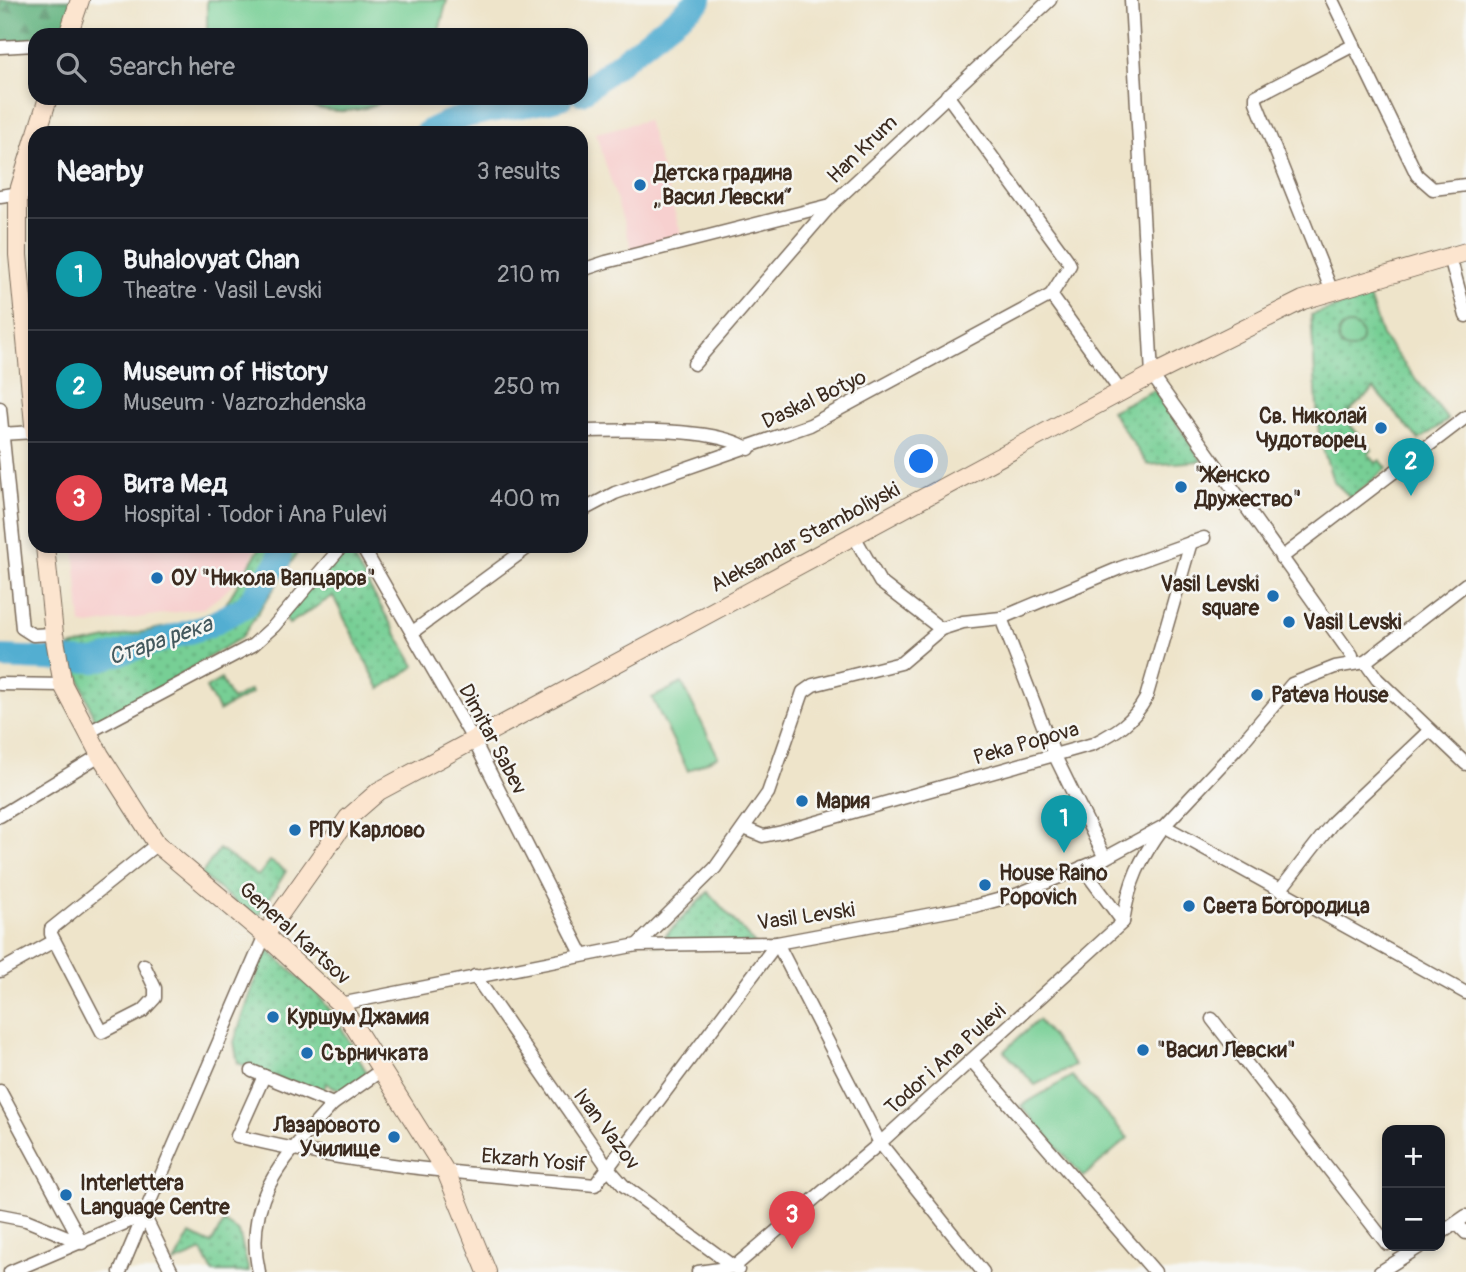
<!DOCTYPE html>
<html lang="en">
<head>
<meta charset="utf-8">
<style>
	:root { --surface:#171b24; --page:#20242c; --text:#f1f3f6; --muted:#9ea1a6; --line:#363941; --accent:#1f6fb2 }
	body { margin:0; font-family:Pangolin,sans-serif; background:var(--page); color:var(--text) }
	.controls { position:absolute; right:21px; bottom:21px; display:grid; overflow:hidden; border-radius:14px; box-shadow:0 4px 10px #0003 }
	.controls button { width:63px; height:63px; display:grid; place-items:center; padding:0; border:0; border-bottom:2px solid var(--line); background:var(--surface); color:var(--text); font:35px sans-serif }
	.you { position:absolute; left:922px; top:462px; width:24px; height:24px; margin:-18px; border:5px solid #fff; border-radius:50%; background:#1a73e8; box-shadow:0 0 0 10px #1a73e833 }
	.badge { display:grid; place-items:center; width:46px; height:46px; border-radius:50%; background:var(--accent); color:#fff; font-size:23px; font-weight:700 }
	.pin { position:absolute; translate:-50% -58px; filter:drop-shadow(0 2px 4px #0008) }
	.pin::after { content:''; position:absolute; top:37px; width:24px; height:21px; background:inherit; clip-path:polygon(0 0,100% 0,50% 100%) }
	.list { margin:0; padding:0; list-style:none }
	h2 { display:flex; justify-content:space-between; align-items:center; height:91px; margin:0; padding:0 28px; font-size:30px }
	h2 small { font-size:23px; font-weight:400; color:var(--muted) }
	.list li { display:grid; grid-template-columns:46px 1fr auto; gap:21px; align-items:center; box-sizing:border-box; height:112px; padding:0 28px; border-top:2px solid var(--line) }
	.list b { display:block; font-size:26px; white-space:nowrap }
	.list p { margin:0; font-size:23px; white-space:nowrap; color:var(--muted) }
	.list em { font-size:23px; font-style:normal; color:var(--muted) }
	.icon { flex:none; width:38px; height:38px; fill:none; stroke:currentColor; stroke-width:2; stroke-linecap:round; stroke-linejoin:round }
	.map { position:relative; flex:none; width:1466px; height:1272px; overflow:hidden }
	.search { position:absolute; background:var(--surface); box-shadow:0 4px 10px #0003; left:28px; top:28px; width:560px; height:77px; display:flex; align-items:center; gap:18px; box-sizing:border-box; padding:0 24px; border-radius:21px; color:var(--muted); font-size:26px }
	.panel { position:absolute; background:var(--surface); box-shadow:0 4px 10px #0003; left:28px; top:126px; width:560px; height:427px; border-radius:21px }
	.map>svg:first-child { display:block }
	.built { fill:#f7d0cf }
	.grass { fill:url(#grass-dots); stroke:#597c5a; stroke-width:2 }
	.forest { fill:url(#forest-firs); stroke:#4e6e4e; stroke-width:2 }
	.garden { fill:#77cf95; stroke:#597c5a; stroke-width:2 }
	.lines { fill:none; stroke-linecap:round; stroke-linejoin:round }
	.river { stroke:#53aed1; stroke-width:24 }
	.street-casing { stroke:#7a6b5a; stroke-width:15 }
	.secondary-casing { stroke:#7a6b5a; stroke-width:20 }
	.street { stroke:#fff; stroke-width:12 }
	.secondary { stroke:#fce5cf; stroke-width:18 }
	.poi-dot { fill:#1f6fb2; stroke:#f6f6f2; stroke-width:2.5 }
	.labels { text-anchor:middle; stroke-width:5; stroke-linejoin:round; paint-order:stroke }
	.street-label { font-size:21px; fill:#3b2a1e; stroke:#f6f6f2 }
	.poi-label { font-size:21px; font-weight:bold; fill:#3b2a1e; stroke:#f6f6f2; text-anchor:start }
	.water-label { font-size:23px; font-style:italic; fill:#43585d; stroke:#f6f6f2 }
</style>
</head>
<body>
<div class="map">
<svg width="1466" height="1272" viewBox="0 0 1466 1272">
	<defs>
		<pattern id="grass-dots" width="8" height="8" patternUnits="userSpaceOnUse" patternTransform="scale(1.75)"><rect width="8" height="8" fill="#77cf95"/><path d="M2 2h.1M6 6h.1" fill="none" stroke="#63a879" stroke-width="1.8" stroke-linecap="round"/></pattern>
		<pattern id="forest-firs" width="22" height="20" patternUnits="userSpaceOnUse" patternTransform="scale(1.75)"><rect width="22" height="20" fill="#61b27e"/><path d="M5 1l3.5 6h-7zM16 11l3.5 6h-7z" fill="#519167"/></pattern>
	</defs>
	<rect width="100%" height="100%" fill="#f6f6f2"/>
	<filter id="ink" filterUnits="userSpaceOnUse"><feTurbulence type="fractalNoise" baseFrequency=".0143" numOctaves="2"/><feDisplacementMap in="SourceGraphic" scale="14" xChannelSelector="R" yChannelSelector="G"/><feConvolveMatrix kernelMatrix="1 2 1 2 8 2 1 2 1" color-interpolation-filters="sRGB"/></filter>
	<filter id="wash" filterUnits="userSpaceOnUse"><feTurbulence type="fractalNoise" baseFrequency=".00686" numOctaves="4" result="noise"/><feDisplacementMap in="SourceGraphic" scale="28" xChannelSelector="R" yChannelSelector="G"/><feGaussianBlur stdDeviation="1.57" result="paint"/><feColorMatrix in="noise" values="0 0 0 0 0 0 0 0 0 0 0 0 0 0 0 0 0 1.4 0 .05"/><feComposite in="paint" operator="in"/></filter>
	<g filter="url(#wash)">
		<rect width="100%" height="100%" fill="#eee4ca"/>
		<g class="built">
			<path d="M 647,120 L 682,237 L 633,253 L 596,133 Z"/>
			<path d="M 74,546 L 256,546 L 249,564 L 224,593 L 204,608 L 89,625 L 81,624 Z"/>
		</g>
		<g class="grass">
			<path d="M 1369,297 L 1382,336 L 1448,420 L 1419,440 L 1374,389 L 1343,417 L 1372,450 L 1368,454 L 1376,463 L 1380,460 L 1387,468 L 1351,498 L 1333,481 L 1319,436 L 1311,315 Z"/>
			<path d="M 1154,390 L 1202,461 L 1148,465 L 1111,411 Z"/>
			<path d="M 261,546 L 302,546 L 242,637 L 96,725 L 69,647 L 205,619 L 224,607 Z"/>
			<path d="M 346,546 L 415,666 L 380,689 L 333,596 L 289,624 L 283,614 Z"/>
			<path d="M 221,679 L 232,700 L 250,690 L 252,693 L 219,711 L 206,688 Z"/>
			<path d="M 219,849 L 258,876 L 270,861 L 286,871 L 257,919 L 201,875 Z"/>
			<path d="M 708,892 L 755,944 L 656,945 Z"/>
			<path d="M 266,948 L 317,994 L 335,1016 L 367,1073 L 344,1092 L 326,1083 L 322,1096 L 238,1063 L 234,1042 Z"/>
			<path d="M 224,1222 L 239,1232 L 249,1272 L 213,1272 L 202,1251 L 174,1263 L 190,1234 L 211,1244 Z"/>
		</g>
		<path class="forest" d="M 0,0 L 80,0 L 68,35 L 35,35 L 35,45 L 0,47 Z"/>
		<g class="garden">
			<path d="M 207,0 L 447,0 L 438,35 L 207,35 Z"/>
			<path d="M 288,98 L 390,98 C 354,117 325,114 288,98 Z"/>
			<circle cx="1350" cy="337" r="12"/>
			<path d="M 682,683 L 718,756 L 688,771 L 652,698 Z"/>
			<path d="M 1038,1020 L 1075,1065 L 1035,1085 L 1004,1051 Z"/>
			<path d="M 1072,1076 L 1128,1138 L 1083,1177 L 1021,1106 Z"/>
		</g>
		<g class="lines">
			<g class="river">
				<path d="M 581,93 L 700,0"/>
				<path d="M 426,133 C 459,110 522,109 561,98"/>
				<path d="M 0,657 L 95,661 L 208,626 L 246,606 L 279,561 L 280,546"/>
			</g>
		</g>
	</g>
	<g filter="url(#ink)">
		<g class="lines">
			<defs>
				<g id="street">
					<path d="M 1131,0 L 1152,375 L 1352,656"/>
					<path d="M 1332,0 L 1417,175 L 1433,189 L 1466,185"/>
					<path d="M 0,47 L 35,45"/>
					<path d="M 947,95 L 1067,259 L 1070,265 L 1051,295 L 1121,392"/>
					<path d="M 0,196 L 35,191"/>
					<path d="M 1450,257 L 1466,316"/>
					<path d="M 581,276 L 585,269 L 606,262 L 831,205 L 1050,0"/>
					<path d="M 1331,289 L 1256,102 L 1256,96 L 1354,45"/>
					<path d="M 694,364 L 831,205"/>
					<path d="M 0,408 L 22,628 L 33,635 L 54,634"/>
					<path d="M 581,431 C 624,431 714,426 749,449"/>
					<path d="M 0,434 L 35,432"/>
					<path d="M 581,511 L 615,493 L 810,425 L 1051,295"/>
					<path d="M 854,536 L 880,582 L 941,629"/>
					<path d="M 362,546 L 474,741 L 582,954"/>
					<path d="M 1281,558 L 1466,417"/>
					<path d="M 1001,618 L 1054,754 L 1105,858"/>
					<path d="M 414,631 L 530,546"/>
					<path d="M 1365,662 L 1377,679 L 1466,764"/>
					<path d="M 0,684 L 63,685"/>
					<path d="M 87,733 L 253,645 L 274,626 L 342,546"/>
					<path d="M 0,816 L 100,755"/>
					<path d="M 744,828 L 763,836 L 782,832 L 1093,744 C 1116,732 1133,722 1146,698 L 1191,542"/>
					<path d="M 1082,867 L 1123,922"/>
					<path d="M 1281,889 L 1334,821 L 1429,731"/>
					<path d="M 637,945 L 715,868 L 768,793 L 803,692 L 813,685 L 901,663 L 941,629 L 963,622 L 1001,618 L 1120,568 L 1204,538"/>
					<path d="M 144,965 L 155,988 L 155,998 L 143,1011 L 102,1032 L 51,934 L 51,929 L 157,844"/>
					<path d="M 0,971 L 54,941"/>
					<path d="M 475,976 L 609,1169 L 623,1185 L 738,1270"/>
					<path d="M 340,1004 L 637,945 L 777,943 L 975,906 L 1016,895 L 1105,858 L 1164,826 L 1240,745 L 1292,684 L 1335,667 L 1365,662 L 1466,584"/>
					<path d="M 1212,1019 L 1387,1244"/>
					<path d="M 972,1061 L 1155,1272"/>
					<path d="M 252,1071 L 333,1104 L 383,1069"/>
					<path d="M 264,1076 L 237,1136 C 355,1166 474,1174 595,1185 L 777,943 L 880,1143 L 983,1272"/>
					<path d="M 0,1091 L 82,1243 L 26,1220 L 0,1215"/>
					<path d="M 1456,1223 L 1466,1233"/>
					<path d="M 1440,1234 L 1466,1216"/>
					<path d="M 10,1272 L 144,1215 L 265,935"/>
					<path d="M 120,1272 L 144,1215 L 172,1272"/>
					<path d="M 259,1272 C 242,1197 287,1155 333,1104"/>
					<path d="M 698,1272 L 734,1267 L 880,1143 L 1123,922 C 1129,881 1140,859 1164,826 L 1466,993"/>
					<path d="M 1380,1272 L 1421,1246"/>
				</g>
				<g id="secondary">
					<path d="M 68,35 L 80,0"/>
					<path d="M 37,133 L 48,98"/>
					<path d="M 35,138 L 18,194 L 18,255 L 35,435"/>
					<path d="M 45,546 L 54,634 L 63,685 L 100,755 L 157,844 L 265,935 L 340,1004 L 447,1174 L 487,1272"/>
					<path d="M 265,935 L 348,818 L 379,791 L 1152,375 L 1303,300 L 1466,252"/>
				</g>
			</defs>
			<use href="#street" class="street-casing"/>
			<use href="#secondary" class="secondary-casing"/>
			<use href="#street" class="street"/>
			<use href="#secondary" class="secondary"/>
		</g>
	</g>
	<g class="poi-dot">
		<circle cx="640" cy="185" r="7"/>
		<circle cx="1381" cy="428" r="7"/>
		<circle cx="1181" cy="487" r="7"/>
		<circle cx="157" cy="578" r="7"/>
		<circle cx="1273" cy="596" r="7"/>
		<circle cx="1289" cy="622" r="7"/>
		<circle cx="1257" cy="695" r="7"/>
		<circle cx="802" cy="801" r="7"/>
		<circle cx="295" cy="830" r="7"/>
		<circle cx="985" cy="885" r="7"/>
		<circle cx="1189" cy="906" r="7"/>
		<circle cx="273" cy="1017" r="7"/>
		<circle cx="1143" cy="1050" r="7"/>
		<circle cx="307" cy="1053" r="7"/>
		<circle cx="394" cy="1137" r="7"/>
		<circle cx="66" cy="1195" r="7"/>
	</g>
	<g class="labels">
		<g class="street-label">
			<text transform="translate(862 149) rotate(-44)" y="7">Han Krum</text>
			<text transform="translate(814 399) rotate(-25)" y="7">Daskal Botyo</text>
			<text transform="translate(805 537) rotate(-28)" y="7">Aleksandar Stamboliyski</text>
			<text transform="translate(493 739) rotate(62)" y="7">Dimitar Sabev</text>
			<text transform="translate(1026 743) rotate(-16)" y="7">Peka Popova</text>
			<text transform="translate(806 916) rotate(-8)" y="7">Vasil Levski</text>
			<text transform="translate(295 933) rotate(42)" y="7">General Kartsov</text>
			<text transform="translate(945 1059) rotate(-42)" y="7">Todor i Ana Pulevi</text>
			<text transform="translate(607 1129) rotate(53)" y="7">Ivan Vazov</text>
			<text transform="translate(534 1160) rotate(5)" y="7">Ekzarh Yosif</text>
		</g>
		<g class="poi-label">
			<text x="654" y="180">Детска градина<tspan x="654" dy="24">„Васил Левски“</tspan></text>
			<text x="1367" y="423" text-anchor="end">Св. Николай<tspan x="1367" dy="24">Чудотворец</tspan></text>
			<text x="1195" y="482">"Женско<tspan x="1195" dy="24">Дружество"</tspan></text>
			<text x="171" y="585">ОУ "Никола Вапцаров"</text>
			<text x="1259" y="591" text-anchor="end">Vasil Levski<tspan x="1259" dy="24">square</tspan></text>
			<text x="1303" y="629">Vasil Levski</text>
			<text x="1271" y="702">Pateva House</text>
			<text x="816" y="808">Мария</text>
			<text x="309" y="837">РПУ Карлово</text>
			<text x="999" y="880">House Raino<tspan x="999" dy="24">Popovich</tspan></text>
			<text x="1203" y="913">Света Богородица</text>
			<text x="287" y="1024">Куршум Джамия</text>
			<text x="1157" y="1057">"Васил Левски"</text>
			<text x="321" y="1060">Сърничката</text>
			<text x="380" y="1132" text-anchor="end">Лазаровото<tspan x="380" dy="24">Училище</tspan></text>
			<text x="80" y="1190">Interlettera<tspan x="80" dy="24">Language Centre</tspan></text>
		</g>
		<g class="water-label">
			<text transform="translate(160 640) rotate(-19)" y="8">Стара река</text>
		</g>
	</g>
</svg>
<div class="controls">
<button>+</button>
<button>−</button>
</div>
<div class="you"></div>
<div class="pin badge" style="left:1064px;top:853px;background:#0f9aa8">1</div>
<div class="pin badge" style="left:1411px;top:496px;background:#0f9aa8">2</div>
<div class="pin badge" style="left:792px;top:1249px;background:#e0444e">3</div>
<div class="search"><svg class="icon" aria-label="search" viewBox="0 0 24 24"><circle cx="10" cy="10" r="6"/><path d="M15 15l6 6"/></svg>Search here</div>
<section class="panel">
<h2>Nearby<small>3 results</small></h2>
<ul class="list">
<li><span class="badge" style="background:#0f9aa8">1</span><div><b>Buhalovyat Chan</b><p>Theatre · Vasil Levski</p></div><em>210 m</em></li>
<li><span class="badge" style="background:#0f9aa8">2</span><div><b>Museum of History</b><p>Museum · Vazrozhdenska</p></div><em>250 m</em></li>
<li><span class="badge" style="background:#e0444e">3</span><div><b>Вита Мед</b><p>Hospital · Todor i Ana Pulevi</p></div><em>400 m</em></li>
</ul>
</section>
</div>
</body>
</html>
